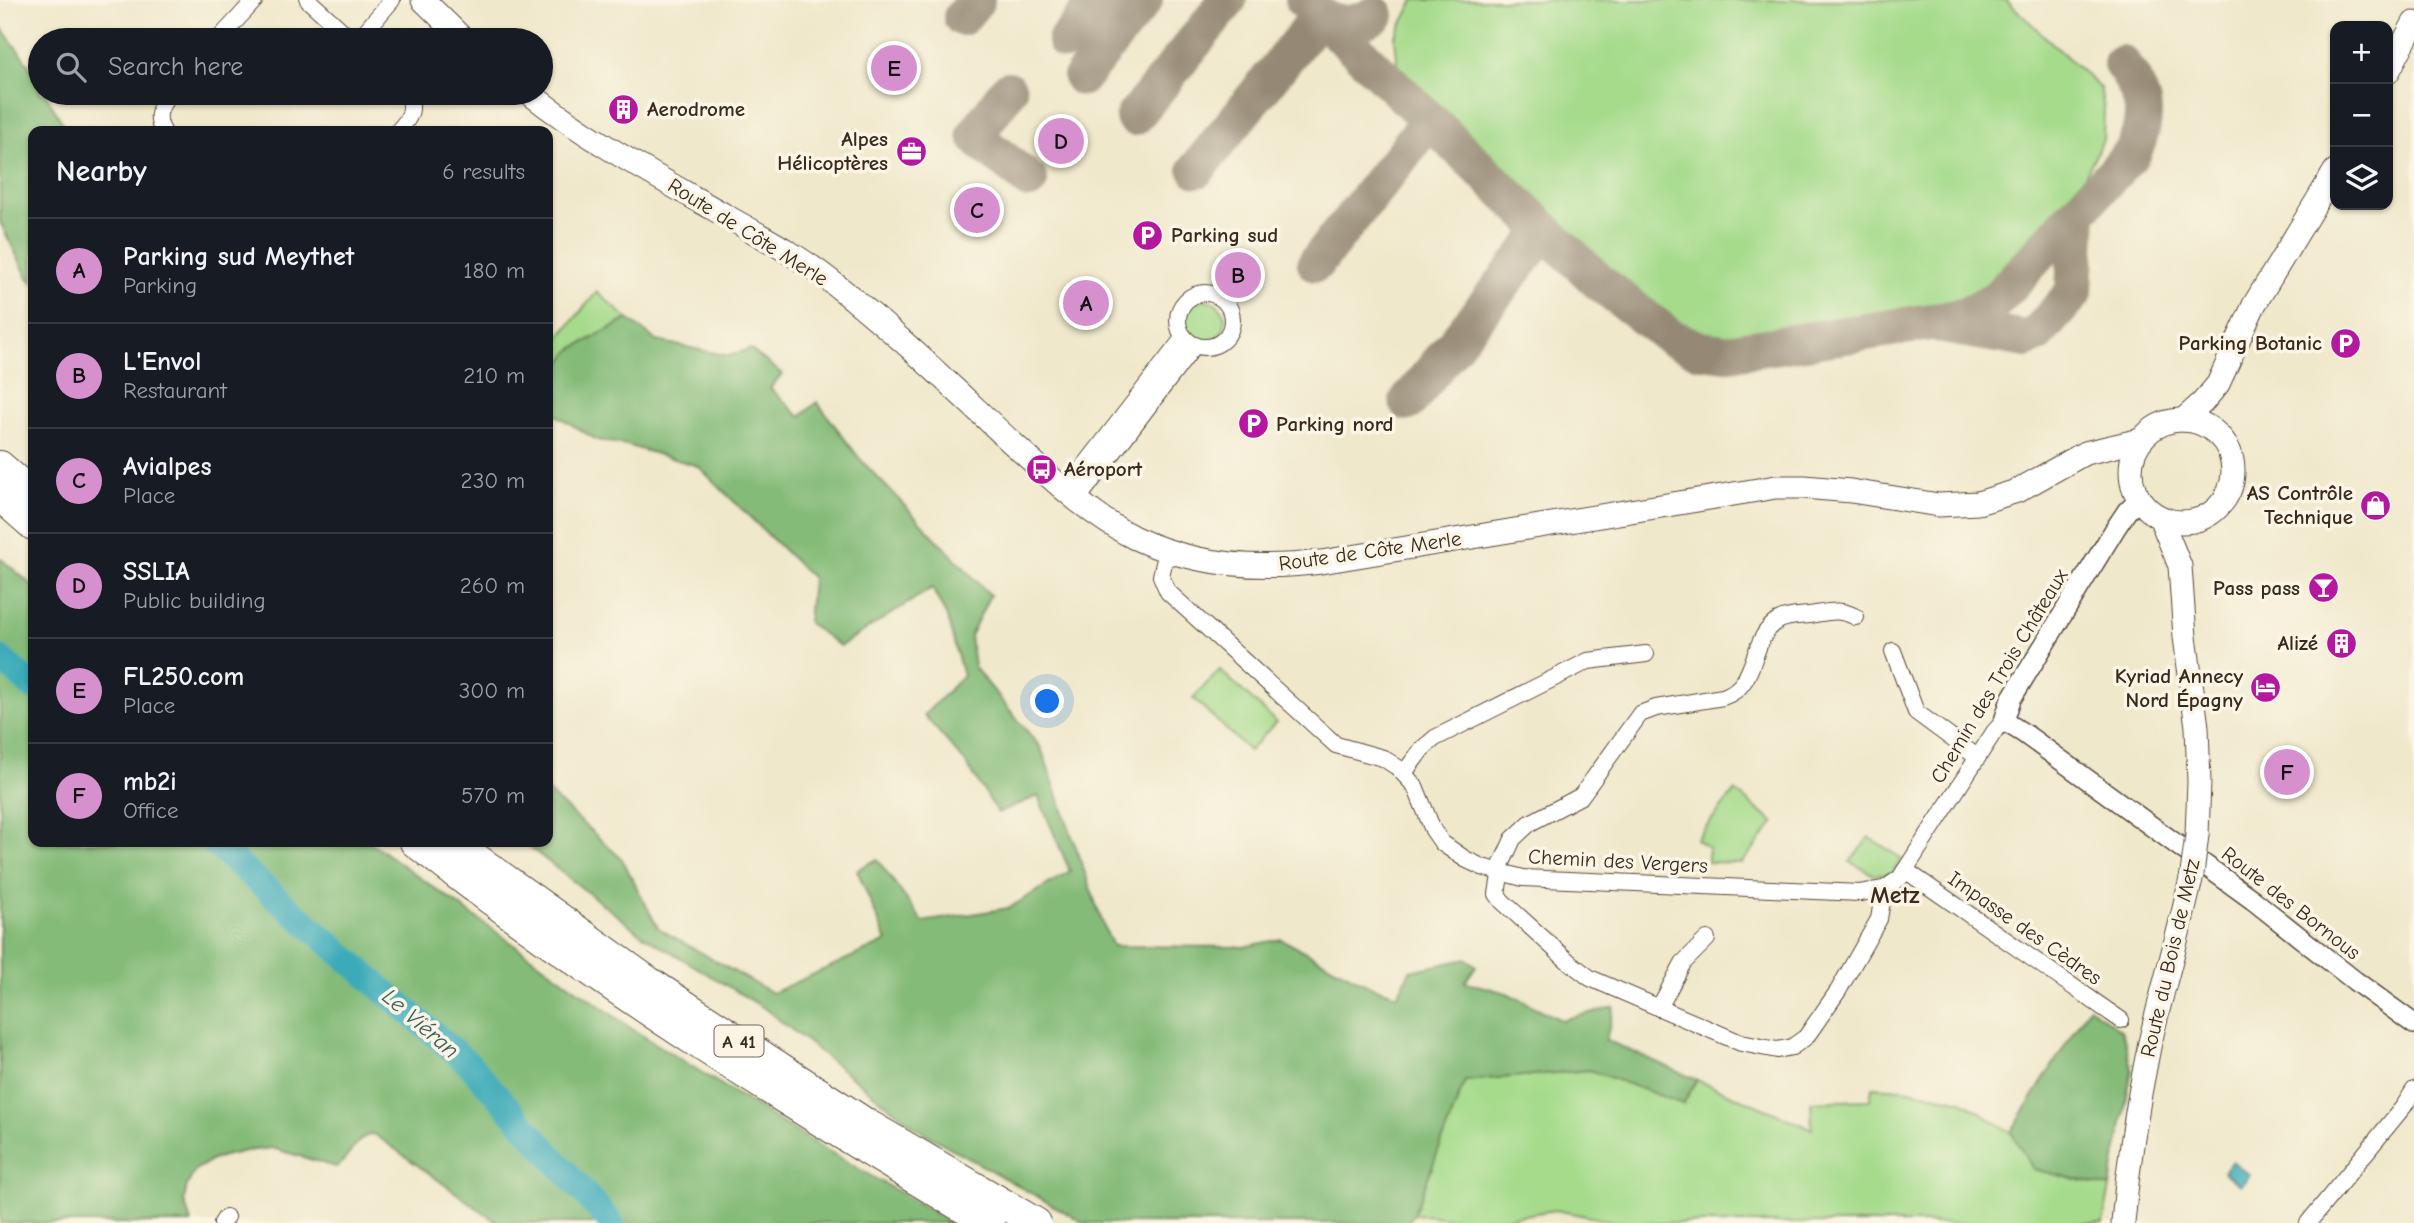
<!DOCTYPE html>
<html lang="en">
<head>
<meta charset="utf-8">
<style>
	:root { --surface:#171b24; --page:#242831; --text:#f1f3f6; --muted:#9ea1a6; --line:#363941; --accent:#d690ce }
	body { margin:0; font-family:"Comic Neue",sans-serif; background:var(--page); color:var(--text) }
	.controls { position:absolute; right:21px; top:21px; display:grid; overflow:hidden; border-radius:14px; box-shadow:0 2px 5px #0004 }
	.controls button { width:63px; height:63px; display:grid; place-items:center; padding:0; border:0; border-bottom:2px solid var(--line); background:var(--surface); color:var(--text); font:35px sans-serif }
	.you { position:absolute; left:1048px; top:702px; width:24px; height:24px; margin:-18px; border:5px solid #fff; border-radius:50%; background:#1a73e8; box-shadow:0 0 0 10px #1a73e833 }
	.badge { display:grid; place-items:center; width:46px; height:46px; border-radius:50%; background:var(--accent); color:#111; font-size:23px; font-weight:700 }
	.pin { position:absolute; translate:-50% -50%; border:4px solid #fff; box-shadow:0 2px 7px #0006 }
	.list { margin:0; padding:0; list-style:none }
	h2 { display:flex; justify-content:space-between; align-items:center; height:91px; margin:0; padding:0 28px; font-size:30px }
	h2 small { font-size:23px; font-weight:400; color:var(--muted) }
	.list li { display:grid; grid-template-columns:46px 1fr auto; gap:21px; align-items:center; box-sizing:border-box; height:105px; padding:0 28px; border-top:2px solid var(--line) }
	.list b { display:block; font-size:26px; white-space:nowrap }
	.list p { margin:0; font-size:23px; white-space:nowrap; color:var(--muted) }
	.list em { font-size:23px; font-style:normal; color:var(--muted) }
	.icon { flex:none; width:38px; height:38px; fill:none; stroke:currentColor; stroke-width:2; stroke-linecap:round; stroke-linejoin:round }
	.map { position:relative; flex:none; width:2414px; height:1223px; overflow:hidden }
	.search { position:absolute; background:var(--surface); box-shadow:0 2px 5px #0004; left:28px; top:28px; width:525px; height:77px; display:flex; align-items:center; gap:18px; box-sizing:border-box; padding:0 24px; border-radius:38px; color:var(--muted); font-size:26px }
	.panel { position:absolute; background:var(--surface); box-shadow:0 2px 5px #0004; left:28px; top:126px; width:525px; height:721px; border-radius:14px }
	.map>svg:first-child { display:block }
	.green { fill:#a6db8c; stroke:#708255; stroke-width:2 }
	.forest { fill:#84bb78; stroke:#60724b; stroke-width:2 }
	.water { fill:#3baab9; stroke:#3b6a6c; stroke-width:2 }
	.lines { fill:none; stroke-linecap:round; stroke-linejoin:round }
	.river { stroke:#3baab9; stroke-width:26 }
	.taxiway { stroke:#958974; stroke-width:38 }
	.minor-casing { stroke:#564638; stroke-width:18 }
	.tertiary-casing { stroke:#564638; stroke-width:22 }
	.secondary-casing { stroke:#564638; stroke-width:25 }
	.motorway-casing { stroke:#564638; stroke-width:32 }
	.minor { stroke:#fff; stroke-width:16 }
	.tertiary { stroke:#fff; stroke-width:19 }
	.secondary { stroke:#fff; stroke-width:23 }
	.motorway { stroke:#fff; stroke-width:30 }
	.secondary-bridge-casing { stroke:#564638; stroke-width:25; stroke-linecap:butt }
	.secondary-bridge { stroke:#fff; stroke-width:23 }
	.labels { text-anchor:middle; stroke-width:7; stroke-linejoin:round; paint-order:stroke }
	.shield { fill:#fcf5e5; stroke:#75675a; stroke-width:2 }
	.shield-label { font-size:19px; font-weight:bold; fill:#3b2a1e }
	.poi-label { font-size:21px; font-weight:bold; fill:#3b2a1e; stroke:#fcf5e5; text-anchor:end }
	.street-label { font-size:21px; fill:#3b2a1e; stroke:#fcf5e5 }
	.water-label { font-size:23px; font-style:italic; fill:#3b5d5c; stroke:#fcf5e5 }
	.quarter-label { font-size:24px; font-weight:bold; fill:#3b2a1e; stroke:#fcf5e5 }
</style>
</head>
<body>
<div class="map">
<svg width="2414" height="1223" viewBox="0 0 2414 1223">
	<rect width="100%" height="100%" fill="#fcf5e5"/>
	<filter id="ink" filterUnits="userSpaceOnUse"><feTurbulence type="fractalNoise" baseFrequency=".0143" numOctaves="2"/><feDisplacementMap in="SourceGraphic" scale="14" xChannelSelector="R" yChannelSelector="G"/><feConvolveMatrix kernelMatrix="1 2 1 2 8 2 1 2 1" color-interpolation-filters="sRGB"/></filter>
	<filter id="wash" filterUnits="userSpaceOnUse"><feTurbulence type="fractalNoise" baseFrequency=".00686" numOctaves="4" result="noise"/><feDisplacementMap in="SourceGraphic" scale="28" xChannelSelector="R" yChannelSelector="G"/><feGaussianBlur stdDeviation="1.57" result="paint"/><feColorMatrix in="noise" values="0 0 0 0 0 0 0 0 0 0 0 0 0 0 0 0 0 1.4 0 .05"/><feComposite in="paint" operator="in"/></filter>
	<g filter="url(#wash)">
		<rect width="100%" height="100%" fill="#efe8cb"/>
		<g class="green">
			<path d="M 1414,0 L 2006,0 L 2100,88 L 2104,109 L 2103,140 L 2085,176 L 2002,271 L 1987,284 L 1961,298 L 1922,308 L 1732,336 L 1704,333 L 1690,329 L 1667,316 L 1593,255 L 1409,88 L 1398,70 L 1395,37 Z"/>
			<path d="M 597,292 L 628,319 L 572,349 L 550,377 L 548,376 L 548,346 L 551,347 Z"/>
			<circle cx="1204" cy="321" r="21"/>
			<path d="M 1220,670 L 1276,722 L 1249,751 L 1193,698 Z"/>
			<path d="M 1735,791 L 1774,823 L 1742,863 L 1708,862 L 1708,848 L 1696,839 Z"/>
			<path d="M 1869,837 L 1902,859 L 1891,874 L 1874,875 L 1850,862 Z"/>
			<path d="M 1590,1070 L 1683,1104 L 1697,1080 L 1812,1129 L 1811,1102 L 1870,1100 L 1872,1087 L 1904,1089 L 1962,1101 L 2011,1132 L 2033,1169 L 2110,1187 L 2103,1223 L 1622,1223 L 1555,1210 L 1480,1222 L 1414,1214 L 1465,1081 Z"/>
		</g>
		<g class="forest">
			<path d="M 0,26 C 11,42 40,74 40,93 L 45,93 L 67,131 L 33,131 L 33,283 L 28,278 L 0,222 Z"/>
			<path d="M 628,319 L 657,341 L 729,356 L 750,349 L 782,374 L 770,388 L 800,417 L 817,402 L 860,459 L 990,595 L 970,636 L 974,667 L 1041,748 L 1105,930 L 1113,946 L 1243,947 L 1281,939 L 1372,987 L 1398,995 L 1410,971 L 1467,959 L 1476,966 L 1465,982 L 1507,993 L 1561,1020 L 1614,1007 L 1606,1040 L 1697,1080 L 1683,1104 L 1590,1070 L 1465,1081 L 1414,1214 L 1407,1223 L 1084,1223 L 919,1130 L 764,1008 L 641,934 L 523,842 L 548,842 L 548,792 L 622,859 L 658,928 L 772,993 L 887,941 L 857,870 L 877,859 L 923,922 L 1009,908 L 1070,871 L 1038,796 L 998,813 L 965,762 L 924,715 L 963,676 L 947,617 L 932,588 L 840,646 L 808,623 L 812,578 L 698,466 L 626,445 L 597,440 L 556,415 L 548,412 L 548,376 L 550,376 L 572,349 Z"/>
			<path d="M 0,558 L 33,586 L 33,842 L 370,842 L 632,1029 L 803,1136 L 951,1223 L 498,1223 L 374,1134 C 354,1136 352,1158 336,1167 L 272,1148 L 245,1151 L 216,1158 L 196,1169 L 187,1185 L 184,1200 L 191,1223 L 0,1223 Z"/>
			<path d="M 2089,1007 L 2122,1031 L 2132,1069 L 2110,1187 L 2033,1169 L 2011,1132 Z"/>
		</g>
		<path class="water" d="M 2232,1161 L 2250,1175 L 2241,1186 L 2223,1172 Z"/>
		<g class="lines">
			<g class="river">
				<path d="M 0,658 L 33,687"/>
				<path d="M 212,842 L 470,1065 L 611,1223"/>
			</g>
			<g class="taxiway">
				<path d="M 1304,0 L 1598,281 L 1670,337 L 1700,350 L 1726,353 L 1964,317 L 1996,300 L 2133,152 C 2150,115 2145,96 2122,64"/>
				<path d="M 962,17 L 976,0"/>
				<path d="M 1066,41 L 1098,0"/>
				<path d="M 1082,77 L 1144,0"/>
				<path d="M 1008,90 L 976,134 L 979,140 L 1029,180"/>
				<path d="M 1134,117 L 1228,0"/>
				<path d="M 1197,169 L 1320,15 C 1339,29 1355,25 1375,15"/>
				<path d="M 1316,263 L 1430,120"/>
				<path d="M 1943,325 L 2026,339 L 2037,334 L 2074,292 L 2078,212"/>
				<path d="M 1408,402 L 1545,231"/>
			</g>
		</g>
	</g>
	<g filter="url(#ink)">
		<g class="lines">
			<defs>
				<g id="minor">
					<path d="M 308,0 L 352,40"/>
					<path d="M 218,40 L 255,0"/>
					<path d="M 358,40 L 392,0"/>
					<path d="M 163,131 C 154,116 160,105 171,93"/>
					<path d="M 398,131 C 410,118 415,110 408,93"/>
					<circle cx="1205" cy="320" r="27"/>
					<path d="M 1066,490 L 1184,337"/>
					<path d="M 1078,499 L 1195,345"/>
					<path d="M 1167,550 L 1161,576 L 1168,592 L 1336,745 L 1383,758 L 1397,767 L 1415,786 L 1433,830 L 1442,843 L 1465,859 L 1482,867 L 1523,878 L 1860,893 L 1884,889 L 1900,878 L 1994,732 L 2004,721"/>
					<path d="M 1856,617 C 1838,608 1830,612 1809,615 C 1800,616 1786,616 1778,621 C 1748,639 1760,685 1723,697 L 1656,708 L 1640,714 L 1581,796 L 1530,823 L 1513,839 L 1502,863 L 1497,894 L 1502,901 L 1568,961 L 1590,978 L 1741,1043 L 1777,1050 L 1792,1047 L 1806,1037 L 1838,991 L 1879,919 L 1884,889"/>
					<path d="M 1893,651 L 1916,712 L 1977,757"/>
					<path d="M 1404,773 L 1422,749 L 1435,738 L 1588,661 L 1646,654"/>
					<path d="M 1905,870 L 2121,1020"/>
					<path d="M 1659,1008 L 1683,963 L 1707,939"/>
					<path d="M 222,1223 L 226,1217"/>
					<path d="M 2308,1223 L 2404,1106 L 2414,1090"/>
				</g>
				<path id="tertiary" d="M 2139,499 L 2127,511 L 2115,529 L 2011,699 L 2004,721 L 2025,734 L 2253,900 L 2355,981 L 2414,1024"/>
				<g id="secondary">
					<path d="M 423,0 L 464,40"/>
					<path d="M 2388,72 L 2414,23"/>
					<path d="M 529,93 C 590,141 658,177 726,216 C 759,235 794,253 824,276 C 890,326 950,385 1010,441 C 1048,475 1088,515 1135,538 C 1193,565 1259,570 1321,562 L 1776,487 L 1804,487 L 1851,491 L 1939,505 L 1978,503 L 2017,491 L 2085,453 L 2141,440"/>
					<path d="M 2183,420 L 2203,402 L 2218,384 L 2254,305 L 2335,171"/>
					<circle cx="2182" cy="471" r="51"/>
					<path d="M 2160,517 L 2180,566 L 2185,637 L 2197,727 L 2199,782 L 2197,835"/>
					<path d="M 2123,1223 C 2128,1164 2137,1105 2149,1047 C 2162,989 2180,932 2192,874"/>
				</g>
				<g id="motorway">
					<path d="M 0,466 L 33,495"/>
					<path d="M 0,496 L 33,525"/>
					<path d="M 415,842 C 596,984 792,1106 989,1223"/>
					<path d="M 453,842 L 649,982 L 865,1123 L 1036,1223"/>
				</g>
			</defs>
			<use href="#minor" class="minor-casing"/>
			<use href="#tertiary" class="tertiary-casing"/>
			<use href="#secondary" class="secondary-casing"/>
			<use href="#motorway" class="motorway-casing"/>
			<use href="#minor" class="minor"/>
			<use href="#tertiary" class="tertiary"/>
			<use href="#secondary" class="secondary"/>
			<use href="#motorway" class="motorway"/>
			<defs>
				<path id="secondary-bridge" d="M 2192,874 L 2197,835"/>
			</defs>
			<use href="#secondary-bridge" class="secondary-bridge-casing"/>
			<use href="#secondary-bridge" class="secondary-bridge"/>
		</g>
	</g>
	<defs>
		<symbol id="building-disc" viewBox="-11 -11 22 22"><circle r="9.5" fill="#b5179e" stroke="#fcf5e5"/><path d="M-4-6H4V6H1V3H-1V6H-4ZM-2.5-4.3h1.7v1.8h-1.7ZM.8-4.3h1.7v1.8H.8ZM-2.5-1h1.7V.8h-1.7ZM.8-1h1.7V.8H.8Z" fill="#fff"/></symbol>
		<symbol id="office-disc" viewBox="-11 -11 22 22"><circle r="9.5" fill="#b5179e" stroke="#fcf5e5"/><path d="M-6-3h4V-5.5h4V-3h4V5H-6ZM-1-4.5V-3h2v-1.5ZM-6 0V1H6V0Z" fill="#fff"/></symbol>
		<symbol id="parking-disc" viewBox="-11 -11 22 22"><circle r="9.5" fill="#b5179e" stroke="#fcf5e5"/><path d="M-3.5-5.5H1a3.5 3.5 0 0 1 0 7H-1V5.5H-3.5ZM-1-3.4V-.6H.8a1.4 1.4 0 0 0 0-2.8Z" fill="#fff"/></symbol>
		<symbol id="bus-disc" viewBox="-11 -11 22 22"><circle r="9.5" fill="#b5179e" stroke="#fcf5e5"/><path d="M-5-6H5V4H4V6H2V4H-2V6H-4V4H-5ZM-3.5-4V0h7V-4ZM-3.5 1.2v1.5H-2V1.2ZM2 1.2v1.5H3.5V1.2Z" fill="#fff"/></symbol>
		<symbol id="shop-disc" viewBox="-11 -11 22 22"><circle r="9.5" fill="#b5179e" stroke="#fcf5e5"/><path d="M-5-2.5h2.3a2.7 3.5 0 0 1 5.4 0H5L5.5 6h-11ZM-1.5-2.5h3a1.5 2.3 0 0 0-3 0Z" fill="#fff"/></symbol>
		<symbol id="bar-disc" viewBox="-11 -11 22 22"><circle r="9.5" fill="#b5179e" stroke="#fcf5e5"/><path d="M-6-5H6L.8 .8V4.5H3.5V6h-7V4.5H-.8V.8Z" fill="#fff"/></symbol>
		<symbol id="hotel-disc" viewBox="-11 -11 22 22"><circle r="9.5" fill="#b5179e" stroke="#fcf5e5"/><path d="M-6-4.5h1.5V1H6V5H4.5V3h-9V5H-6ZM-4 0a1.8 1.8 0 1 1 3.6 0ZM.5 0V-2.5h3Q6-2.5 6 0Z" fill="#fff"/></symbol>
	</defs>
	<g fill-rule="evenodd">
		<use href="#building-disc" x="606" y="92" width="35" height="35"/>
		<use href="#office-disc" x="894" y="134" width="35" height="35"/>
		<use href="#parking-disc" x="1130" y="218" width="35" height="35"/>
		<use href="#parking-disc" x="2328" y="326" width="35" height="35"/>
		<use href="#parking-disc" x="1236" y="406" width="35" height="35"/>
		<use href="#bus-disc" x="1024" y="452" width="35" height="35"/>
		<use href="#shop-disc" x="2358" y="488" width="35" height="35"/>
		<use href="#bar-disc" x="2306" y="570" width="35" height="35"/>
		<use href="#building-disc" x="2324" y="626" width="35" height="35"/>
		<use href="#hotel-disc" x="2248" y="670" width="35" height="35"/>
	</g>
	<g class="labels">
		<rect class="shield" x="714.5" y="1025.5" width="49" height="31" rx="5"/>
		<g class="shield-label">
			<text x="739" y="1048">A 41</text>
		</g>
		<g class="poi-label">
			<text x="647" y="116" text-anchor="start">Aerodrome</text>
			<text x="888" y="146">Alpes<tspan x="888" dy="24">Hélicoptères</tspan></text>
			<text x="1171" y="242" text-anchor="start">Parking sud</text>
			<text x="2322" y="350">Parking Botanic</text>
			<text x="1276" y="431" text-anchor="start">Parking nord</text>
			<text x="1064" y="476" text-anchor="start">Aéroport</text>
			<text x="2353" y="500">AS Contrôle<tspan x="2353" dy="24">Technique</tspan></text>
			<text x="2300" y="595">Pass pass</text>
			<text x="2318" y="650">Alizé</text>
			<text x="2243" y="683">Kyriad Annecy<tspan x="2243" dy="24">Nord Épagny</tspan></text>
		</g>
		<g class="street-label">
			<text transform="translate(748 232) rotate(32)" y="7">Route de Côte Merle</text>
			<text transform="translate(1370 551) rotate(-8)" y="7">Route de Côte Merle</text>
			<text transform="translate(1999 676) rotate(-59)" y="7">Chemin des Trois Châteaux</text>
			<text transform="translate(1618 861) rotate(3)" y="7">Chemin des Vergers</text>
			<text transform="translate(2291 903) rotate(38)" y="7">Route des Bornous</text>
			<text transform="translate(2025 928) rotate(35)" y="7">Impasse des Cèdres</text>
			<text transform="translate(2170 958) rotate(-77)" y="7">Route du Bois de Metz</text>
		</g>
		<g class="water-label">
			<text transform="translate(421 1023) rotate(41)" y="8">Le Viéran</text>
		</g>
		<g class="quarter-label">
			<text x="1895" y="903">Metz</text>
		</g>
	</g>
</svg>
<div class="controls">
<button>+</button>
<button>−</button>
<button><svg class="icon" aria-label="layers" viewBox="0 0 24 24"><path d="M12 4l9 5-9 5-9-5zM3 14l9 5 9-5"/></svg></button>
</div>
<div class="you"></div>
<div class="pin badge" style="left:1086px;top:303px">A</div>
<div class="pin badge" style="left:1238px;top:275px">B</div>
<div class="pin badge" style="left:977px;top:210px">C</div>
<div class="pin badge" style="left:1061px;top:141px">D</div>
<div class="pin badge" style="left:894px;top:68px">E</div>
<div class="pin badge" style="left:2287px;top:772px">F</div>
<div class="search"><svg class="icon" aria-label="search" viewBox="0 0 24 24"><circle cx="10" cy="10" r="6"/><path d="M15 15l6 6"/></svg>Search here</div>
<section class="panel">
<h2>Nearby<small>6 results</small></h2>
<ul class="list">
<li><span class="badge">A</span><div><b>Parking sud Meythet</b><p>Parking</p></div><em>180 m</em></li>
<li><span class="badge">B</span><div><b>L'Envol</b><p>Restaurant</p></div><em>210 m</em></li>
<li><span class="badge">C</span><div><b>Avialpes</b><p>Place</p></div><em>230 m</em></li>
<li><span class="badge">D</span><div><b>SSLIA</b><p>Public building</p></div><em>260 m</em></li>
<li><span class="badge">E</span><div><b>FL250.com</b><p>Place</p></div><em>300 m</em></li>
<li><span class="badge">F</span><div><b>mb2i</b><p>Office</p></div><em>570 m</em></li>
</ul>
</section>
</div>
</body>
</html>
